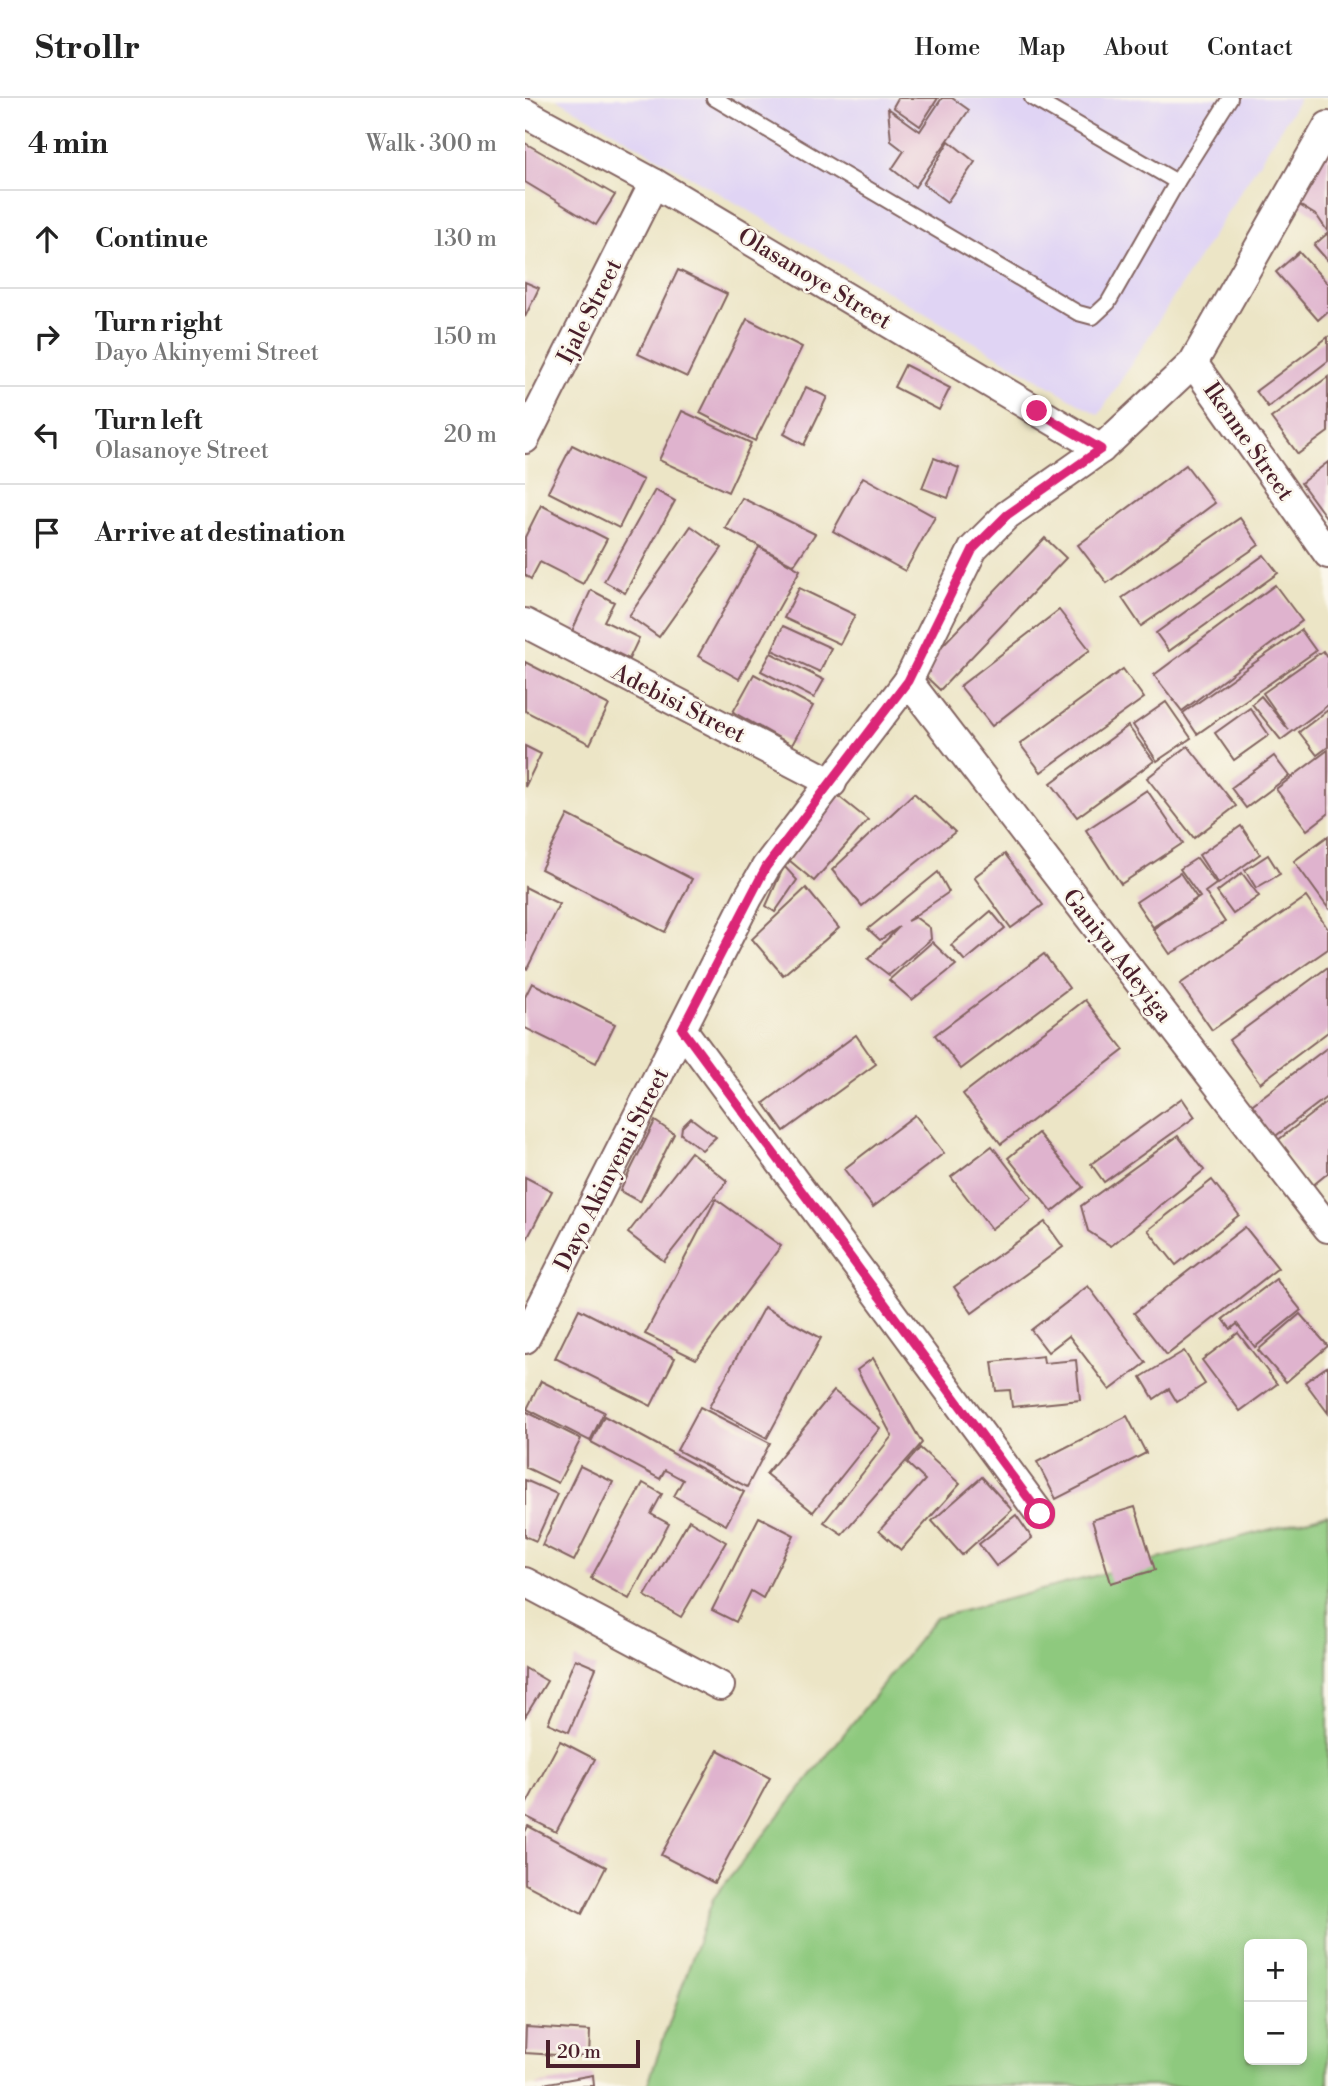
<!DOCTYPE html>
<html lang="en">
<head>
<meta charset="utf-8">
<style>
	:root { --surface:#fff; --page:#f2f2f2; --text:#222; --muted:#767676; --line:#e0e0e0 }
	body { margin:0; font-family:"Libre Bodoni",serif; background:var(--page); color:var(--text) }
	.controls { position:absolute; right:21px; bottom:21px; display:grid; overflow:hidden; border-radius:10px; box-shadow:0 4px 10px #0003 }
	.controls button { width:63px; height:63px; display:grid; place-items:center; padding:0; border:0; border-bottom:2px solid var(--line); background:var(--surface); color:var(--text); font:35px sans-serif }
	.scale { position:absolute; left:21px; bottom:18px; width:94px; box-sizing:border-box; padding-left:7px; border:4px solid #4a1f2b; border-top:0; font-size:19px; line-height:24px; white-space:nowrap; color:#4a1f2b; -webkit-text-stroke:5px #fbf7ec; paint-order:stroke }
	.stop { position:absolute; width:21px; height:21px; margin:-16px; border:5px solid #db2777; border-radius:50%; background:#fff }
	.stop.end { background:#db2777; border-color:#fff; box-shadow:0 2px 7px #0008 }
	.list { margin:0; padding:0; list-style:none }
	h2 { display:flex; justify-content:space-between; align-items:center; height:91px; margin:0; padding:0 28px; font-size:30px }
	h2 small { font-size:23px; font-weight:400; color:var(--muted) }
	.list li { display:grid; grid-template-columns:46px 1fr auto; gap:21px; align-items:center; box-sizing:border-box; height:98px; padding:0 28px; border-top:2px solid var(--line) }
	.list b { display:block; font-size:26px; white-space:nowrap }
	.list p { margin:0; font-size:23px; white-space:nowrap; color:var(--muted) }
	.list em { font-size:23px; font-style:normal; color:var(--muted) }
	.icon { flex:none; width:38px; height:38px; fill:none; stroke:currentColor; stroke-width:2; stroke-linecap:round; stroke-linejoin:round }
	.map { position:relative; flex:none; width:803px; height:1988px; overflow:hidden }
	header { display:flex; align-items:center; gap:42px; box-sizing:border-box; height:98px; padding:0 35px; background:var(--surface); border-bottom:2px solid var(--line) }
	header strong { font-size:33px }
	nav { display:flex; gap:38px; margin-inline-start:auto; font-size:24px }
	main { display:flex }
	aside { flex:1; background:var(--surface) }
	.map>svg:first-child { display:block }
	.built { fill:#e0d4f4 }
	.green { fill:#8ec97e; stroke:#6c7454; stroke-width:2; fill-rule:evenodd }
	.building { fill:#dfb3ce }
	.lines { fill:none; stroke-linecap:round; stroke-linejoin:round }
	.lane-casing { stroke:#836461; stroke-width:18 }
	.street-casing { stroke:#836461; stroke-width:32 }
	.lane { stroke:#fff; stroke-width:14 }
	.street { stroke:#fff; stroke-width:28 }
	.route { stroke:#db2777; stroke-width:9 }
	.labels { text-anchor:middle; stroke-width:5; stroke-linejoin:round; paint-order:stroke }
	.street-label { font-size:23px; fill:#4a1f2b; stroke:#fbf7ec }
</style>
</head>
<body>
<header>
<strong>Strollr</strong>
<nav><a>Home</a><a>Map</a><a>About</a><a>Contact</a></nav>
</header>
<main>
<aside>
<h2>4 min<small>Walk · 300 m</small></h2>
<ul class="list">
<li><svg class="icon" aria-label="ahead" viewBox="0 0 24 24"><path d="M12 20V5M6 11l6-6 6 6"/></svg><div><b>Continue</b></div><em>130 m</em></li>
<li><svg class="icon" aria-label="right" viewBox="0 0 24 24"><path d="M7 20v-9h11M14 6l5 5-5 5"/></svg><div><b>Turn right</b><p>Dayo Akinyemi Street</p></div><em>150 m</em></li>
<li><svg class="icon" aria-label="left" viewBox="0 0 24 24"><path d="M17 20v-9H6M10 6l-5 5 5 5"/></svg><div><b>Turn left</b><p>Olasanoye Street</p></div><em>20 m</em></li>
<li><svg class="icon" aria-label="arrive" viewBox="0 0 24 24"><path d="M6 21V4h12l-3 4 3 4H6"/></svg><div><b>Arrive at destination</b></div></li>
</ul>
</aside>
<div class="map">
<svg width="803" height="1988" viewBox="0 0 803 1988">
	<rect width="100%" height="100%" fill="#fbf7ec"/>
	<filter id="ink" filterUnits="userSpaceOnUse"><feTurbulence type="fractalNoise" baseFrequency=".0143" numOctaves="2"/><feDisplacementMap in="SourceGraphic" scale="14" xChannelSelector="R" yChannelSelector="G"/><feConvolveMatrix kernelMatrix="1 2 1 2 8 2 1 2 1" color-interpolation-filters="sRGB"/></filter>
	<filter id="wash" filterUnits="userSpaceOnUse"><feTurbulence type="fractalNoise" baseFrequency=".00686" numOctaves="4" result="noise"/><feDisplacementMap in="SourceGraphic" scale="28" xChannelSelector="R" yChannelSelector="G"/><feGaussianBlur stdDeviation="1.57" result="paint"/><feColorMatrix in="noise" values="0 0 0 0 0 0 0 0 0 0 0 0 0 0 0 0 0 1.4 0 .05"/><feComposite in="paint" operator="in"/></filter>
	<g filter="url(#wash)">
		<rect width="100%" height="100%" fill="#ece5c6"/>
		<path class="built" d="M 31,0 L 775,0 L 574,317 Z"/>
		<path class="green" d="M 803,1416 L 803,1988 L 122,1988 L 188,1801 L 411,1520 ZM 724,1846 L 777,1846 L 777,1962 L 724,1962 Z"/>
		<g id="blocks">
			<g class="building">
				<path d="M 373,0 L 413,0 L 395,28 L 368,9 Z"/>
				<path d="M 417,0 L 427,0 L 444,12 L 390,89 L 367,71 L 379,53 L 366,43 L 363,10 L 395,33 Z"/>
				<path d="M 424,43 L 450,64 L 422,104 L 398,86 Z"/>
				<path d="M 0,45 L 90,97 L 71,127 L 0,84 Z"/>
				<path d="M 803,52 L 803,134 L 792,118 L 763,100 Z"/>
				<path d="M 803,135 L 803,163 L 789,147 Z"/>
				<path d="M 774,154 L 803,186 L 803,213 L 793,222 L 751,174 Z"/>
				<path d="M 153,172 L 202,196 L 162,279 L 113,256 Z"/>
				<path d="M 0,184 L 14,190 L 0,219 Z"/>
				<path d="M 222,221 L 277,249 L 230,343 L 175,315 Z"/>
				<path d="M 803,239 L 803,263 L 743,309 L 731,293 Z"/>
				<path d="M 380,267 L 425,290 L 414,312 L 369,289 Z"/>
				<path d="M 803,279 L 803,334 L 773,356 L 746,320 Z"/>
				<path d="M 281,289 L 302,299 L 279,347 L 259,336 Z"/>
				<path d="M 157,313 L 226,345 L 203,394 L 134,362 Z"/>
				<path d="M 47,347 L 118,382 L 94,430 L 23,394 Z"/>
				<path d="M 409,360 L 434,370 L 423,400 L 397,390 Z"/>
				<path d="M 803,364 L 803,422 L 776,385 Z"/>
				<path d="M 661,367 L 690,405 L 582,485 L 553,447 Z"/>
				<path d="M 338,379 L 410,419 L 380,473 L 308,433 Z"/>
				<path d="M 130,392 L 150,403 L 100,495 L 79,483 Z"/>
				<path d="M 217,400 L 290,436 L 269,467 L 200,430 Z"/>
				<path d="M 16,407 L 82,441 L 58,486 L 15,464 L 6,481 L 0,477 L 0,439 Z"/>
				<path d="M 715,420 L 734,447 L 616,528 L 597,500 Z"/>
				<path d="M 166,428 L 197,450 L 134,539 L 104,518 Z"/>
				<path d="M 520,440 L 541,460 L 415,592 L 394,572 Z"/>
				<path d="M 234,449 L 275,472 L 214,581 L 173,558 Z"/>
				<path d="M 739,457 L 753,475 L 644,553 L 631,535 Z"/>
				<path d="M 750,487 L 777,523 L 657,613 L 629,577 Z"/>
				<path d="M 274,490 L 330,517 L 315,546 L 259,520 Z"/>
				<path d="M 66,492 L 89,504 L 79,523 L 114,540 L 104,561 L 47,533 Z"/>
				<path d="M 534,512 L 565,552 L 467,628 L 435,588 Z"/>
				<path d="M 258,528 L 306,550 L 295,574 L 247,552 Z"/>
				<path d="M 776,532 L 791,553 L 672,636 L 658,615 Z"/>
				<path d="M 798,553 L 803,560 L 803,607 L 756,642 L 727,606 L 736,598 L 764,632 L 738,595 Z"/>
				<path d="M 246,555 L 299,582 L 289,600 L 236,573 Z"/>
				<path d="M 0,564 L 84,607 L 65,646 L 0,613 Z"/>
				<path d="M 598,571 L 619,600 L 516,674 L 495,646 Z"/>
				<path d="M 229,576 L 288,608 L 267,647 L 208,614 Z"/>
				<path d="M 641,604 L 666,640 L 632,663 L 608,627 Z"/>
				<path d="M 725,610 L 744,637 L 709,662 L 690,635 Z"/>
				<path d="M 803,612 L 803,649 L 792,657 L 774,634 Z"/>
				<path d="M 603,628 L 629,663 L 552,719 L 526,685 Z"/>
				<path d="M 0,648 L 16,656 L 0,689 Z"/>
				<path d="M 663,648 L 711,708 L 669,740 L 622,680 Z"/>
				<path d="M 803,652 L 803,716 L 782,732 L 751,691 Z"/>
				<path d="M 749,658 L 764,678 L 721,710 L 706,690 Z"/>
				<path d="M 622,692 L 658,745 L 596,786 L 561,732 Z"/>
				<path d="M 389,695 L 430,734 L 337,808 L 307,772 Z"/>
				<path d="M 312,697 L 343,722 L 289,783 L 264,762 Z"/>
				<path d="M 43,717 L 167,781 L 140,834 L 16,771 Z"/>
				<path d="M 716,728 L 735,756 L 693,786 L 674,757 Z"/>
				<path d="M 803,738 L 803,810 L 769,763 Z"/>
				<path d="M 480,756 L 518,807 L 486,830 L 449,779 Z"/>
				<path d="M 743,757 L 755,776 L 731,790 L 720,772 Z"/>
				<path d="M 672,760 L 691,786 L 680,794 L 700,824 L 645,856 L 628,831 L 675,799 L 655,771 Z"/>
				<path d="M 259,768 L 272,782 L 250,814 L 241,808 Z"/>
				<path d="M 413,774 L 424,794 L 382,823 L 390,819 L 405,830 L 406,841 L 364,877 L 343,861 L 374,829 L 355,842 L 343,831 Z"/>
				<path d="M 655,775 L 672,800 L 628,829 L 611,804 Z"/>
				<path d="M 717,775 L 734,798 L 708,816 L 692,794 Z"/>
				<path d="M 0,789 L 34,806 L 2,871 L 0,870 Z"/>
				<path d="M 281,790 L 314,830 L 258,877 L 227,841 Z"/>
				<path d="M 781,799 L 803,831 L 803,851 L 687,932 L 655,886 Z"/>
				<path d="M 466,813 L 480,830 L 440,863 L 426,847 Z"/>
				<path d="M 407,844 L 431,867 L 387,902 L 364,882 Z"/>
				<path d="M 519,856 L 544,890 L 436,971 L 410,937 Z"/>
				<path d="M 803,869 L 803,934 L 735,985 L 704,942 Z"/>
				<path d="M 7,885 L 90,926 L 71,965 L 0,930 L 0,899 Z"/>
				<path d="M 560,902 L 599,952 L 476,1046 L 438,996 Z"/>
				<path d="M 331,937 L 351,966 L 259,1033 L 239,1005 Z"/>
				<path d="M 803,949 L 803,998 L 748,1040 L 724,1009 Z"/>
				<path d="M 657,1000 L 670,1019 L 579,1084 L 566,1066 Z"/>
				<path d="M 803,1003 L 803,1075 L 787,1088 L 752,1043 Z"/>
				<path d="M 390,1017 L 419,1055 L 348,1109 L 319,1071 Z"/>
				<path d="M 166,1020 L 191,1039 L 177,1052 L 156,1036 L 157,1029 Z"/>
				<path d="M 130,1023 L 149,1036 L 115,1104 L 95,1093 Z"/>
				<path d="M 513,1035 L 558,1089 L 527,1114 L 483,1060 Z"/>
				<path d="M 653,1038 L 679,1072 L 586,1148 L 563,1133 L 556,1108 Z"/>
				<path d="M 467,1048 L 507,1100 L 466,1131 L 426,1079 Z"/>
				<path d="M 166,1054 L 202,1083 L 139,1163 L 103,1135 Z"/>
				<path d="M 0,1079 L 27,1093 L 0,1145 Z"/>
				<path d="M 687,1082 L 714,1117 L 651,1167 L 623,1132 Z"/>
				<path d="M 191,1101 L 256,1148 L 171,1261 L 120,1236 Z"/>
				<path d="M 520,1124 L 538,1149 L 447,1215 L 429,1189 Z"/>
				<path d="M 720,1129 L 753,1170 L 642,1257 L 609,1215 Z"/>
				<path d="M 751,1181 L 776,1212 L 730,1249 L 712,1226 L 706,1231 L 698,1221 Z"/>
				<path d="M 563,1188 L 621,1265 L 585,1292 L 544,1238 L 523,1254 L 506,1232 Z"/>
				<path d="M 239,1209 L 296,1240 L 242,1340 L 184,1309 Z"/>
				<path d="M 54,1211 L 150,1260 L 126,1308 L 30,1260 Z"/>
				<path d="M 775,1216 L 803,1248 L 761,1284 L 733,1252 Z"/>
				<path d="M 713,1235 L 752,1286 L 715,1313 L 677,1262 Z"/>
				<path d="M 659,1253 L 680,1286 L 652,1304 L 644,1291 L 629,1301 L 616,1279 Z"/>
				<path d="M 518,1258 L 519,1265 L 551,1262 L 555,1302 L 487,1309 L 485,1292 L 471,1293 L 467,1264 Z"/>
				<path d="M 348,1260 L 397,1345 L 317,1436 L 299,1424 L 367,1338 L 332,1272 Z"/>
				<path d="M 803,1268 L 803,1315 L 780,1284 Z"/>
				<path d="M 16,1283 L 79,1314 L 65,1343 L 2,1311 Z"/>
				<path d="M 309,1293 L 355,1330 L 288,1414 L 241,1376 Z"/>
				<path d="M 175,1309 L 245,1345 L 222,1389 L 152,1352 Z"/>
				<path d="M 0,1313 L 56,1341 L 33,1385 L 0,1369 Z"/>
				<path d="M 79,1318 L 219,1394 L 201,1427 L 149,1398 L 158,1382 L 140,1372 L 135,1381 L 66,1344 Z"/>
				<path d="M 602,1318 L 621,1355 L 531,1401 L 512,1364 Z"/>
				<path d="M 395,1350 L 435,1386 L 376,1452 L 354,1433 L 400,1382 L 382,1365 Z"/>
				<path d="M 55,1368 L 88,1384 L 49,1463 L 17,1447 Z"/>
				<path d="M 457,1379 L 487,1412 L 437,1457 L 407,1423 Z"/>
				<path d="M 0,1382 L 32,1396 L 11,1443 L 0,1438 Z"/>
				<path d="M 118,1385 L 137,1396 L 126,1416 L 144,1426 L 104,1501 L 66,1480 Z"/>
				<path d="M 610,1409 L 630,1472 L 586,1485 L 567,1422 Z"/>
				<path d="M 491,1417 L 507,1440 L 471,1468 L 454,1446 Z"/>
				<path d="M 234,1419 L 269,1437 L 238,1500 L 226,1493 L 211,1524 L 187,1512 Z"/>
				<path d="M 164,1422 L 201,1444 L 156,1519 L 120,1498 Z"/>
				<path d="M 50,1561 L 71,1570 L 44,1634 L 23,1625 Z"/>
				<path d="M 0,1570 L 22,1583 L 0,1619 Z"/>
				<path d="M 35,1643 L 70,1661 L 31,1734 L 0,1718 L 0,1709 Z"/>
				<path d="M 193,1652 L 245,1680 L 189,1785 L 136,1757 Z"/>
				<path d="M 3,1728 L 81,1769 L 57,1816 L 0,1786 L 0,1734 Z"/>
				<path d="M 1,1929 L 65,1933 L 64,1959 L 0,1955 Z"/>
				<path d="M 68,1977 L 69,1988 L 12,1988 L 12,1987 Z"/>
			</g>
		</g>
	</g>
	<g filter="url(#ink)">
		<use href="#blocks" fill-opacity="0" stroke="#836461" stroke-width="2"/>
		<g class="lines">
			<defs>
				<g id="lane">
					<path d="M 189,0 L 553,215 L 568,219 L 583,205 L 652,84 L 705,0"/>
					<path d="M 507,0 L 652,84"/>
				</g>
				<g id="street">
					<path d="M 0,15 L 129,85 L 576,351"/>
					<path d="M 668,265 L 803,456"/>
					<path d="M 0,341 L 129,85"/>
					<path d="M 0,525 L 307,685"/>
					<path d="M 383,583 L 803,1130"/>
					<path d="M 157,931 L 515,1416"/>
					<path d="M 0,1241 L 223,800 L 241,769 L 383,583 L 448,451 L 482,417 L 576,351 L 668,265 L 803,28"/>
					<path d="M 0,1484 L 195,1588"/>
				</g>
			</defs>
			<use href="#lane" class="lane-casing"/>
			<use href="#street" class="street-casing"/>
			<use href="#lane" class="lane"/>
			<use href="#street" class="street"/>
		</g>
	</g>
	<g class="lines" filter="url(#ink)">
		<path class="route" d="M 512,313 L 576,351 L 482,417 L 448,451 L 383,583 L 241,769 L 157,931 L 515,1416"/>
	</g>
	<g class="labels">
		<g class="street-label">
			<text transform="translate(290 180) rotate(31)" y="8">Olasanoye Street</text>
			<text transform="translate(64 213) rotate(-63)" y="8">Ijale Street</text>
			<text transform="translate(724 343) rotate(55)" y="8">Ikenne Street</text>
			<text transform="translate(154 605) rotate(27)" y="8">Adebisi Street</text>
			<text transform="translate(593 857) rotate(52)" y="8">Ganiyu Adeyiga</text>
			<text transform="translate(86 1071) rotate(-63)" y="8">Dayo Akinyemi Street</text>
		</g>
	</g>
</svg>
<div class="controls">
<button>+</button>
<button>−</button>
</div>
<div class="scale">20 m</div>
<div class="stop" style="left:515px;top:1416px"></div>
<div class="stop end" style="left:512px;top:313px"></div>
</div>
</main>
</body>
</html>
